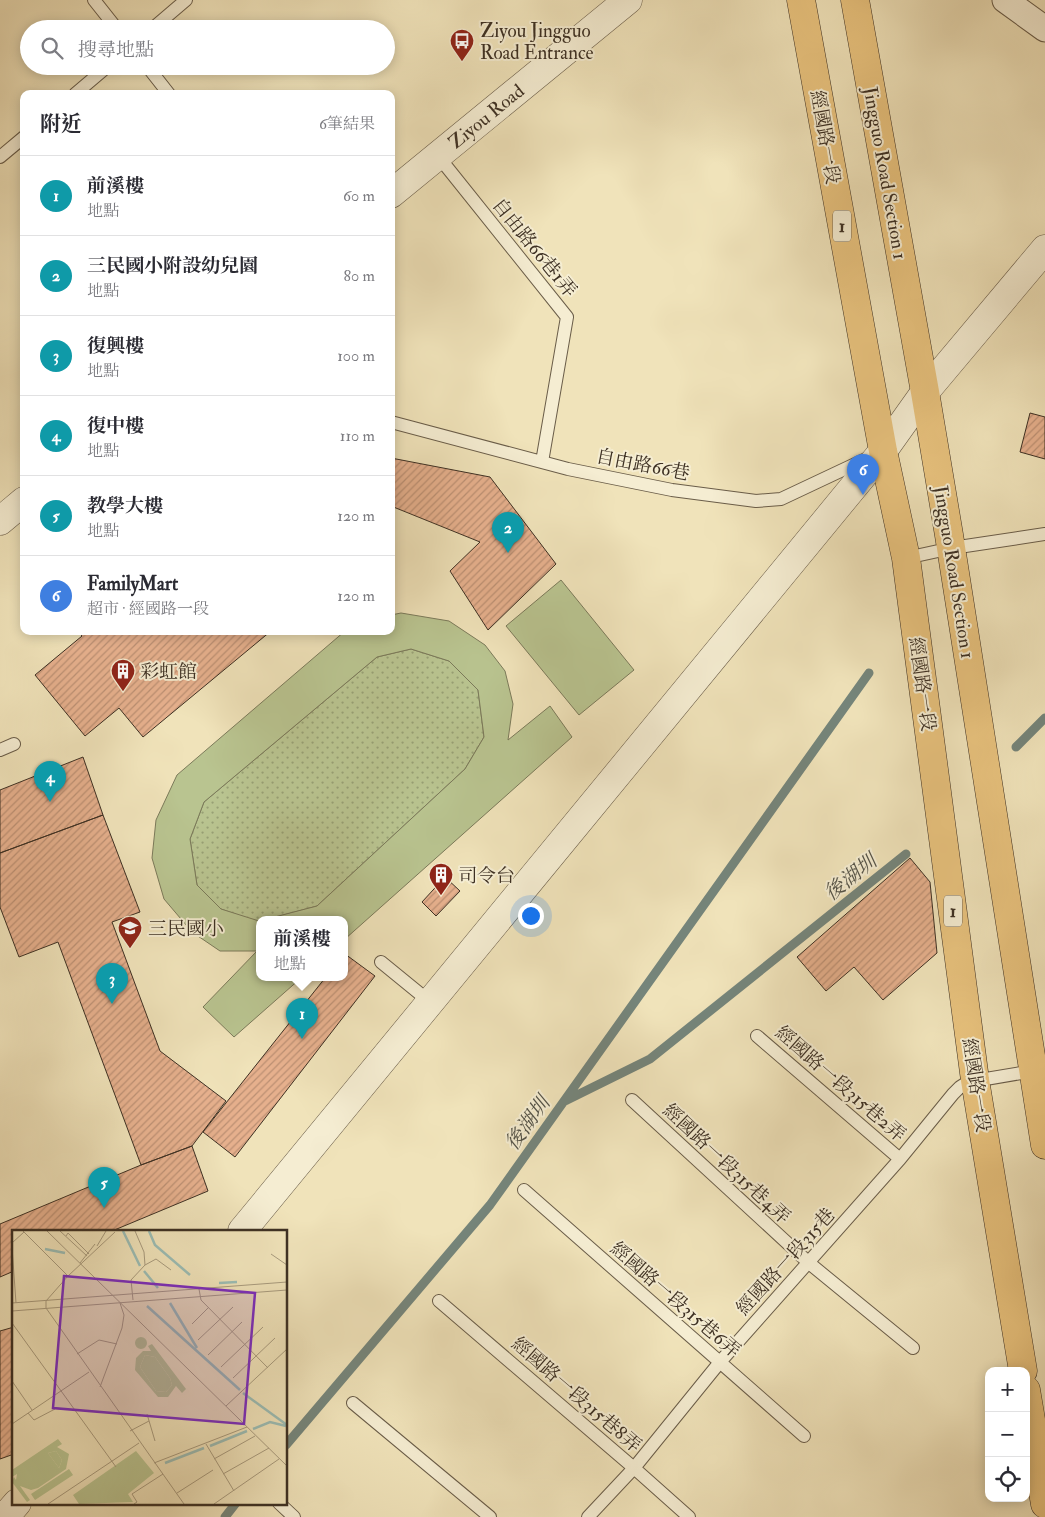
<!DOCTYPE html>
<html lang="zh-TW">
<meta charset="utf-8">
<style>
body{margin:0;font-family:"IM FELL Double Pica","Noto Serif TC",serif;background:#f2f2f3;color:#2b2b33}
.controls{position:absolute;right:15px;bottom:15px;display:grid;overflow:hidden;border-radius:10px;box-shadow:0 2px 12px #0003}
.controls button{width:45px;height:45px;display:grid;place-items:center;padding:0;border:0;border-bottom:1px solid #e1e1e2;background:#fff;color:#2b2b33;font:25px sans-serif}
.you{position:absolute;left:530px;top:915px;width:18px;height:18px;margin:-12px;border:4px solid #fff;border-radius:50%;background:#1a73e8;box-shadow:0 0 0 8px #1a73e833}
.badge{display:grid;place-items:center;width:32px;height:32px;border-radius:50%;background:#7c3aed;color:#fff;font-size:16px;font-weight:700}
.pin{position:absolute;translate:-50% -41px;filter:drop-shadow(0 1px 2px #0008)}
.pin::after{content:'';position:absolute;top:26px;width:18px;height:15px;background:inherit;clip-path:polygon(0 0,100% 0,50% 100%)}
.popup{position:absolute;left:256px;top:916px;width:92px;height:65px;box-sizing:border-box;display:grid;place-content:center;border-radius:10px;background:#fff;filter:drop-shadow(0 1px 4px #0005);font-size:16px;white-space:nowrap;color:#7c7c81}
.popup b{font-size:19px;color:#2b2b33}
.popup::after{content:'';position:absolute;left:50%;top:100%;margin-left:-10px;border:10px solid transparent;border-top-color:#fff}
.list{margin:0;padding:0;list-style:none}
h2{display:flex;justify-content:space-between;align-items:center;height:65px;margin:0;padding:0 20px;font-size:21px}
h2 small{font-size:16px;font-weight:400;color:#7c7c81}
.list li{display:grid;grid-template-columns:32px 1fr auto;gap:15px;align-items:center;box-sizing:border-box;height:80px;padding:0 20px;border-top:1px solid #e1e1e2}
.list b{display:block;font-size:19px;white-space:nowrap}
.list p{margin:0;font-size:16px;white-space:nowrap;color:#7c7c81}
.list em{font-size:16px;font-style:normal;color:#7c7c81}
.icon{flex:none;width:28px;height:28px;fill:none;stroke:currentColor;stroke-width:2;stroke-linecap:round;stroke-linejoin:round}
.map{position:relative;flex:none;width:1045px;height:1517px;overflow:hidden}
.search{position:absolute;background:#fff;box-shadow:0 2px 12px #0003;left:20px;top:20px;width:375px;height:55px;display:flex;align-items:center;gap:12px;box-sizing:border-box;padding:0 18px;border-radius:28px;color:#7c7c81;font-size:19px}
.panel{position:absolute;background:#fff;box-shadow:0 2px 12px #0003;left:20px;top:90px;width:375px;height:545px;border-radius:10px}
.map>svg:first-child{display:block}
.grass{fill:url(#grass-dots);stroke:#7b7a5a}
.garden{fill:#b9c490;stroke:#7b7a5a}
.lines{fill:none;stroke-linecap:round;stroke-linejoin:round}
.stream{stroke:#75857b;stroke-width:9}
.building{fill:url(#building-hatch);stroke:#3d3023}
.service-casing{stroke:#6a5d49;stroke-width:14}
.minor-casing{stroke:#6a5d49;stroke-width:27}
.tertiary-casing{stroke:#6a5d49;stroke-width:29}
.primary-casing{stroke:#3d3023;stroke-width:29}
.service{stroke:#f5edd2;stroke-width:12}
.minor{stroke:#f5edd2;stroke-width:25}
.tertiary{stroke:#f5edd2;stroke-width:28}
.primary{stroke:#e8c27d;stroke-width:28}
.labels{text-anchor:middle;stroke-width:4;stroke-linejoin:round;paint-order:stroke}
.shield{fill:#f5edd2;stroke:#746958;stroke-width:1}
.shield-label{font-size:18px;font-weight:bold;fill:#3d3023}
.poi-label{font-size:19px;fill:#3d3023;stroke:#f5edd2;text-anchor:start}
.street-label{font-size:19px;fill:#3d3023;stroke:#f5edd2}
.water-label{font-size:20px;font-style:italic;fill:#545348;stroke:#f5edd2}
.inset-river{fill:none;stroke:#9bbdb5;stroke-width:2.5}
.inset-road{fill:none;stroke:#a89b7e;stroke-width:1}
.view{fill:#7b2cbf;fill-opacity:0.15;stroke:#7b2cbf;stroke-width:2.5}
.inset-edge{fill:none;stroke:#3d3023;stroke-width:2.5}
</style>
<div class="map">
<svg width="1045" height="1517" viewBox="0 0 1045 1517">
<defs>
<pattern id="grass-dots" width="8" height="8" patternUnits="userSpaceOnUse" patternTransform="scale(1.25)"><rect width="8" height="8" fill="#b9c490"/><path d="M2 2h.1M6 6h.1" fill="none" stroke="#98a075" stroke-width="1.8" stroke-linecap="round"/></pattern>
<pattern id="building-hatch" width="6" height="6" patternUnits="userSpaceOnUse" patternTransform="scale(1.25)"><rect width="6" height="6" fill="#e6b08d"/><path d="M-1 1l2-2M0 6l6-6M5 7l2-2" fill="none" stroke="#bc9073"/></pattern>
</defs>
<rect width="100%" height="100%" fill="#f0e3ba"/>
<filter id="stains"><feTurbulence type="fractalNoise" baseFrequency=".004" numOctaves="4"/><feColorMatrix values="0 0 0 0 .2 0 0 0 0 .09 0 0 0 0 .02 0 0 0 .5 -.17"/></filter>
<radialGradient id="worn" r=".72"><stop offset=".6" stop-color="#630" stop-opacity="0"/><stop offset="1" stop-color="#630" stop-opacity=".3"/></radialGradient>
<!-- grass -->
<path class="grass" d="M411,649L449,661L478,690L484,737L465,769L317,906L258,922L221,909L197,885L190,839L204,802L377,657Z"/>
<!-- garden -->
<path class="garden" d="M561,580L634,670L579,715L506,626Z
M401,613L449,621L485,645L505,671L513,704L508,740L550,706L572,737L345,939L344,920H263L317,906L465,769L484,737L478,690L449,661L411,649L377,657L204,802L190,839L197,885L221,909L259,921L260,978H301L234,1037L203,1007L257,951H220L192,932L164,899L152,858L156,820L177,775L345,631H391V615Z"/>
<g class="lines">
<!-- stream -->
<path class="stream" d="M1016,747L1045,718
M565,1101L650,1059L906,854
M286,1445L490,1205L869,673
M225,1517L236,1503"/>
</g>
<!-- building -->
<path class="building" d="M1030,413L1045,417V459L1020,452Z
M391,458L490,477L556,564L488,630L450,571L480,542L391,506Z
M78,631H271L143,737L119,708L85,736L35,675L82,636Z
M83,757L103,815L0,853V790Z
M103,815L140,912L112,922L160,1051L226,1101L192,1146L141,1165L58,942L19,957L0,907V853Z
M910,858L930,882L937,953L883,1000L854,967L826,991L797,957Z
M445,877L460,891L436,916L422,902Z
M345,954L375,976L235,1157L203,1132L325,978H344Z
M192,1146L208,1191L112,1231H14V1271L0,1277V1224L141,1165Z
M14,1327V1454L0,1459V1331Z"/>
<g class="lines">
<defs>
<path id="service" d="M94,0L117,29
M152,29L186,0
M147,66L169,94
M75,94L108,66
M438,156L567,317L542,462
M0,157L24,137
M391,422L568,469L672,490L756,501L781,499L868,458
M906,558L952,548L1045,534
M0,750L14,744
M381,962L430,1002
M757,1036L900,1159
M632,1100L809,1263L913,1348
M524,1190L804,1436
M439,1301L634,1468L689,1517
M353,1403L490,1517
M279,1503L294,1517
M588,1517L634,1468L720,1362L900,1159L953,1094L960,1087L968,1082L1033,1071"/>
<path id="minor" d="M1005,0L1045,29"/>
<path id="tertiary" d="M391,194L628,0
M0,521L24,501
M242,1231L883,451L925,392L1045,249
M5,1517L17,1503"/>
<path id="primary" d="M801,0L883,451L906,558L975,1080L1023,1371
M855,0L925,392L949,535L1045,1145
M1026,1390L1045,1504"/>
</defs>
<!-- service casing -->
<use href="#service" class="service-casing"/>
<!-- minor casing -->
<use href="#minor" class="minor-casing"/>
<!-- tertiary casing -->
<use href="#tertiary" class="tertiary-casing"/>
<!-- primary casing -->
<use href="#primary" class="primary-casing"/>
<!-- service -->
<use href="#service" class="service"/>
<!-- minor -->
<use href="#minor" class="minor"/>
<!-- tertiary -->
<use href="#tertiary" class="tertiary"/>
<!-- primary -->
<use href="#primary" class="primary"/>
</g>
<!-- icons -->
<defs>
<symbol id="bus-pin" viewBox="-11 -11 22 30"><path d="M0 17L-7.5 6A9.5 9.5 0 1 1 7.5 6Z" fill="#8f2418" stroke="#f5edd2"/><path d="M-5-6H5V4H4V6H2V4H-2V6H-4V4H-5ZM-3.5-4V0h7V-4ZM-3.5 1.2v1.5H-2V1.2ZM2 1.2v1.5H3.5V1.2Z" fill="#fff"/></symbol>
<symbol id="building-pin" viewBox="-11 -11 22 30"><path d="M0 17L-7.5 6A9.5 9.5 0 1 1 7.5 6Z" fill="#8f2418" stroke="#f5edd2"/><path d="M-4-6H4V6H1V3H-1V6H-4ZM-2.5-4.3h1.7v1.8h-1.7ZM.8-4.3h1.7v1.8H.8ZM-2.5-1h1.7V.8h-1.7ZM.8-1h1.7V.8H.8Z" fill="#fff"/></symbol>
<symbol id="school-pin" viewBox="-11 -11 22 30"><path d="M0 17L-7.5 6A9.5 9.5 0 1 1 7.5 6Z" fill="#8f2418" stroke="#f5edd2"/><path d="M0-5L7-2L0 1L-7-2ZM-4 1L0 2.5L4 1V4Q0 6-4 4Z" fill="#fff"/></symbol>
</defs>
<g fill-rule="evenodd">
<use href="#bus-pin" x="448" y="27" width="28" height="38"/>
<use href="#building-pin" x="109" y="657" width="28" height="38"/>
<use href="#building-pin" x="427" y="861" width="28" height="38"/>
<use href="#school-pin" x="116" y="914" width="28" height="38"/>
</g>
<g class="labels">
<!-- shield labels -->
<g class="shield">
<rect x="833" y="210.5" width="18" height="31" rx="4"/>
<rect x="944" y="895.5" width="18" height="31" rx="4"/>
</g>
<g class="shield-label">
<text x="842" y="232">1</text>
<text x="953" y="917">1</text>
</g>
<!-- poi labels -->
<g class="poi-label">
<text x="480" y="37">Ziyou Jingguo<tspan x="480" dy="22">Road Entrance</tspan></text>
<text x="140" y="678">彩虹館</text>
<text x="458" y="882">司令台</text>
<text x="148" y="935">三民國小</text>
</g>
<!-- street labels -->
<g class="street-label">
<text transform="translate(486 116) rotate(-39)" y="7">Ziyou Road</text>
<text transform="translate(826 137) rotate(80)" y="7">經國路一段</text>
<text transform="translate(886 173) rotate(80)" y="7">Jingguo Road Section 1</text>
<text transform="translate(535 247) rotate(51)" y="7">自由路66巷1弄</text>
<text transform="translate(643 464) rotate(11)" y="7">自由路66巷</text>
<text transform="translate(955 572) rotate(81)" y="7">Jingguo Road Section 1</text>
<text transform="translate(923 684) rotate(82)" y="7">經國路一段</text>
<text transform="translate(841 1083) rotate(41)" y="7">經國路一段315巷2弄</text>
<text transform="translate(977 1085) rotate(81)" y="7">經國路一段</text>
<text transform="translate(727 1163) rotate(43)" y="7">經國路一段315巷4弄</text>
<text transform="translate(785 1261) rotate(-48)" y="7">經國路一段315巷</text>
<text transform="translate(676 1299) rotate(41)" y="7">經國路一段315巷6弄</text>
<text transform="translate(577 1394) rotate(41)" y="7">經國路一段315巷8弄</text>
</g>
<!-- water labels -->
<g class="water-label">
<text transform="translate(850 877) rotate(-39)" y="7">後湖圳</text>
<text transform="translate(527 1123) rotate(-54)" y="7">後湖圳</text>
</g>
</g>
<!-- overview -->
<g transform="translate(12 1230)">
<rect width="275" height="275" fill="#f0e3ba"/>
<path d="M133,125L143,127L158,148L160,155L154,162L144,161L128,137ZM44,221L50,230L47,238L36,223ZM124,221L142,243L116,264L121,272L67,274L61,265Z" fill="#b9c490"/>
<path d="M123 113a6 6 0 1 1 12 0a6 6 0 1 1-12 0ZM140,114L174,159L170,163L164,156L156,167H146L123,140L124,128L131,121H139L136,116ZM133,125L143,127L158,148L160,155L154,162L144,161L128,137ZM46,209L50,214L45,217L57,224L54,239L26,258L19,260L8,256L18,270L15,272L0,252L2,247L4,250L5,244L0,247V240ZM44,221L50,230L47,238L36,223ZM57,239L61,245L23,270L19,264Z" fill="#b9c490" fill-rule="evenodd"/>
<path class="inset-river" d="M111,1L128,36M137,1L143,15L178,45M33,19L53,23M132,41L146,58M207,53L225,52M158,73L185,118M135,76L228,160M231,163L275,195M241,199L258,192L274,196M198,216L235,201M153,233L192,218"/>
<path class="inset-road" d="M11,1L56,46M35,1L275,236M48,1L75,26M103,2L56,46L34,71V78L172,274M54,6L56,3L77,24M0,13L12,2M85,16L94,1M0,17L4,73M259,24L275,35M68,33L83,14M133,35L144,29L159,40M187,59L189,70L256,138M121,70L119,50L133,35L132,22L123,1M0,73L275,52M0,81L275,60M0,93L104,237M180,94L197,77M186,110L221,77M65,124L87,110L105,114M196,125L230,92M209,137L251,97M221,148L263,108M0,151L20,180M88,157L110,98L112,85L108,73M214,176L275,119M16,183L22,190L43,179M135,184L143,211M0,194L77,142M118,201L137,191M194,214L222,261M202,229L243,206M142,233L235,197M211,244L257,218M165,263L201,240M36,274L127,213M122,274L125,272L120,264L151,244M202,274L267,229"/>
<path class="view" d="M52,46L243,63L232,194L41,178Z"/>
<rect width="275" height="275" class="inset-edge"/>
</g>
<rect width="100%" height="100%" filter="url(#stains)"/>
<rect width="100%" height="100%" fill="url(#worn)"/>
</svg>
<div class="controls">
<button>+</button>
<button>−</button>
<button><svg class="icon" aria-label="locate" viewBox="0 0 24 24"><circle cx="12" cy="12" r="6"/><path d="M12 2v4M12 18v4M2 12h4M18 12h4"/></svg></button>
</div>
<div class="you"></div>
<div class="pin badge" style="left:302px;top:1039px;background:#0f9aa8">1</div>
<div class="popup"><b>前溪樓</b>地點</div>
<div class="pin badge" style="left:508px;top:553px;background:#0f9aa8">2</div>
<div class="pin badge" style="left:112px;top:1004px;background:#0f9aa8">3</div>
<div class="pin badge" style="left:50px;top:802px;background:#0f9aa8">4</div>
<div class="pin badge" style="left:104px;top:1208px;background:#0f9aa8">5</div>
<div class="pin badge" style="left:863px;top:495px;background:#3f7fe0">6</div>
<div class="search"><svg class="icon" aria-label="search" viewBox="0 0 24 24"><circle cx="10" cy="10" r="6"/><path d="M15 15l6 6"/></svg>搜尋地點</div>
<section class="panel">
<h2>附近<small>6筆結果</small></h2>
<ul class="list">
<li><span class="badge" style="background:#0f9aa8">1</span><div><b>前溪樓</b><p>地點</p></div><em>60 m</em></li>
<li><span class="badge" style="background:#0f9aa8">2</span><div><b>三民國小附設幼兒園</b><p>地點</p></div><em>80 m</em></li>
<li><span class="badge" style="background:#0f9aa8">3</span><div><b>復興樓</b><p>地點</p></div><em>100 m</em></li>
<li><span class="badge" style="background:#0f9aa8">4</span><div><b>復中樓</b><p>地點</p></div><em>110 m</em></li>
<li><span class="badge" style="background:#0f9aa8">5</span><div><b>教學大樓</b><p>地點</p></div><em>120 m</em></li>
<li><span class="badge" style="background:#3f7fe0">6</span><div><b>FamilyMart</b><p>超市 · 經國路一段</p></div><em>120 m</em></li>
</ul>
</section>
</div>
